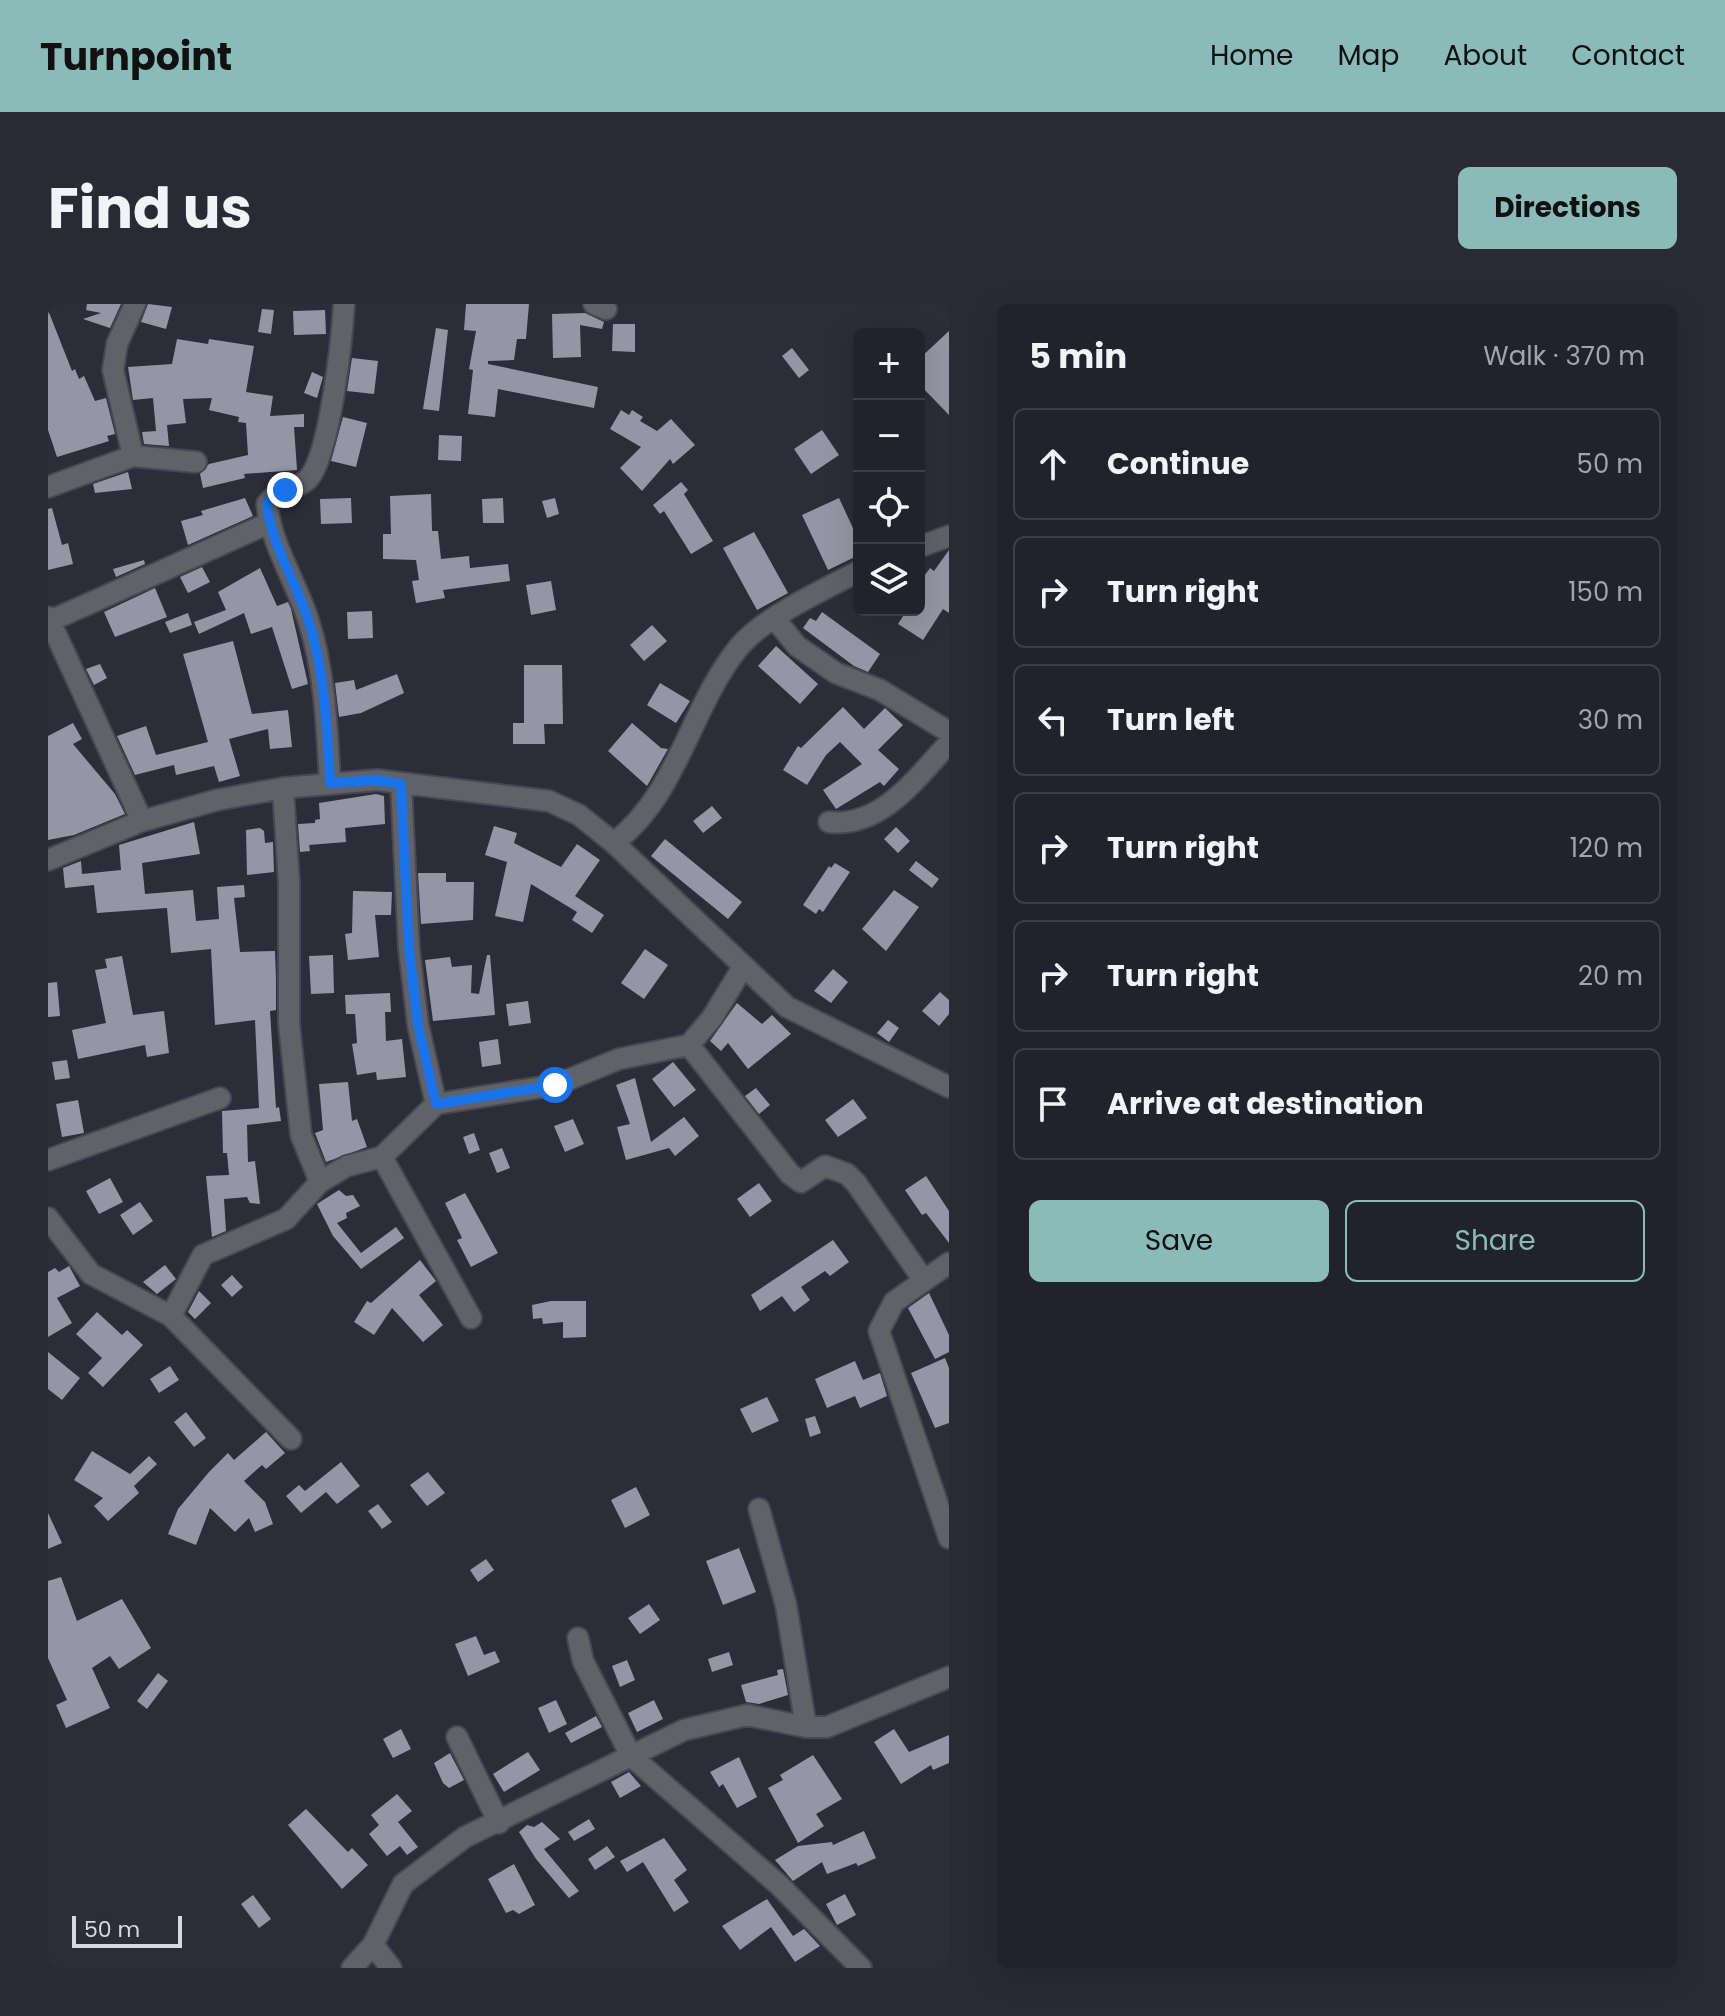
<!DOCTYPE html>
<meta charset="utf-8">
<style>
body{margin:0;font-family:Poppins,sans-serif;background:#292a33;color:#f1f3f6}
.controls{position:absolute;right:24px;top:24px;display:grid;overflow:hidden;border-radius:12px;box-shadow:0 8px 32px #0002}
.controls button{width:72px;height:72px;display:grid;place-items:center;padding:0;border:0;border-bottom:2px solid #3e3f47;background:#21222b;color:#f1f3f6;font:40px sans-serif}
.scale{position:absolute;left:24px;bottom:20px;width:110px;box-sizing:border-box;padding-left:8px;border:4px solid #d7d8e0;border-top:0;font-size:22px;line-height:28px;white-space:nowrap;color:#d7d8e0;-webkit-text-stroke:6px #2c2d39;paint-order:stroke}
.stop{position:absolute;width:24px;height:24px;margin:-18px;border:6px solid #1a73e8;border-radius:50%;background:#fff}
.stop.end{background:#1a73e8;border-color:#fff;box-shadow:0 2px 8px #0008}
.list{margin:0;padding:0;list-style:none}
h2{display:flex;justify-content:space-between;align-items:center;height:104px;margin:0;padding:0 32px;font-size:34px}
h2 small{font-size:26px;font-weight:400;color:#a2a4a9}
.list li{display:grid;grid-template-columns:52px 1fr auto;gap:24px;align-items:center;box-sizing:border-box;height:112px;margin:0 16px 16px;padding:0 16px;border:2px solid #3e3f47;border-radius:12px}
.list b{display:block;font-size:30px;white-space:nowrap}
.list em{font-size:26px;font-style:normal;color:#a2a4a9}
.actions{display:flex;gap:16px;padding:24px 32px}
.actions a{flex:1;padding:18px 0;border:2px solid #8bbbb9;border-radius:12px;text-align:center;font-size:28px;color:#8bbbb9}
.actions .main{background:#8bbbb9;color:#111}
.icon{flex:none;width:44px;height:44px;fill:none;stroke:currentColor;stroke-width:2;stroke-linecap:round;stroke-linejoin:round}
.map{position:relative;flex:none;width:901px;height:1664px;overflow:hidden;border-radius:12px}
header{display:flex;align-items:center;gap:48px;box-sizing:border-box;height:112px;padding:0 40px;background:#8bbbb9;color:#111}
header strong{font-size:38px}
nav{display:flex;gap:44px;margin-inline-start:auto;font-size:28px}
.intro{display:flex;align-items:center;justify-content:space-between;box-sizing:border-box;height:192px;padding:0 48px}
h1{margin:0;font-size:56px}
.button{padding:20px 36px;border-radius:12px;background:#8bbbb9;color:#111;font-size:28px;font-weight:700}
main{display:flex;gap:48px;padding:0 48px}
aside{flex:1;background:#21222b;border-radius:12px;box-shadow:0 8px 32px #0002}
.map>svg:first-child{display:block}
.building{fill:#9596a5}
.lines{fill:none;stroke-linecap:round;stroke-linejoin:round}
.minor-casing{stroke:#474854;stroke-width:24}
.minor{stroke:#616268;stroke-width:20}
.route{stroke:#1a73e8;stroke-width:10}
</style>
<header>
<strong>Turnpoint</strong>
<nav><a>Home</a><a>Map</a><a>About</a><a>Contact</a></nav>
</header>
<div class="intro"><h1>Find us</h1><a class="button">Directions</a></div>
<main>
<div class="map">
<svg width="901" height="1664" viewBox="0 0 901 1664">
<rect width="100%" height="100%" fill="#2c2d39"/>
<!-- building -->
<path class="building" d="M39,0H73L62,24L35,15L53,9L38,6Z
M100,0L124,3L118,25L93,18Z
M418,0H481L478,35H469L466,56L440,57V60L550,83L546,104L450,85L447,113L420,110L425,66L421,65L428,27L416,26Z
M214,5L226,6L223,30L210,28Z
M0,6L24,67L27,65L31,75L36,72L47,97L58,94L67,130L59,132L61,137L9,153L0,126Z
M277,6L278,30L246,31L245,7Z
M537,9L556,18L554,25L532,21L533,53L505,54L504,10Z
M565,20H587V48L564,47Z
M388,24L400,26L391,107L375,105Z
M901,27V111L871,80V55Z
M129,35L160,40L161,35L206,42L198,88L225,92L222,112L256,110V123H246L249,166L196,170L197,174L155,184L152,170L161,160L200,151L198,119L190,118L191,113L161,106L164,94L135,95L138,119L119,121L121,142L96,140L94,128L108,127L105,94L85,96L80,63L124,60Z
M744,44L761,66L751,74L734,52Z
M304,54L330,57L326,90L299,87Z
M264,68L275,73L269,94L256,89Z
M573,106L581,111L584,106L595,113L592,117L609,127L623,115L647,141L625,160L622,155L594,187L572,164L593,143L562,125Z
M295,113L319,119L308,163L283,157Z
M774,126L791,151L763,170L746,145Z
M391,131L414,132L413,157L390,156Z
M80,168L84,185L47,189L45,180Z
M633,178L640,186L636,190L665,237L643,250L616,207L612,210L605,201Z
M383,190L384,227H390L393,255L421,252L422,264L460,260L462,277L395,286L397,294L368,299L364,277L371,276L368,256L335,255V230H343L342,192Z
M197,194L205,212L140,241L133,217L155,211L153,207Z
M303,194L304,219L273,220L272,195Z
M455,194L456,219H435L434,195Z
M507,194L511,210L499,214L494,197Z
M791,194L811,237V251L780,266L754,211Z
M4,204L14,241L20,239L25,260L0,266V205Z
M706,228L740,289L709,306L675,244Z
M901,246V309L895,305L875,336L850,320L859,306H871V279L882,264L886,267Z
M96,256L97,260L68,273L65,265Z
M154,263L162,278L140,289L132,273Z
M212,264L229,302L240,298L243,305L260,380L244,385L224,323L203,330L196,309L151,330L146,318L178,306L170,288Z
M503,277L508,306L483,311L478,281Z
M107,284L119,313L67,333L56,308Z
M324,307L325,334L300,335L299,308Z
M774,308L832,350L820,368L806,362L755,324L762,314L768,317Z
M140,309L144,321L122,329L117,318Z
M604,321L619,337L596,357L582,341Z
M185,337L204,410L240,406L244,443L222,445L220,425L181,435L192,472L171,478L166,462L128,471L126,461L87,471L69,432L98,422L108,451L160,438L135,350Z
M728,342L770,380L752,400L710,362Z
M52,360L59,374L46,381L38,365Z
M476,361H514L515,420H496L497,440H465V419H476Z
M349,370L356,389L313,409L291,413L287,379L306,376L308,386Z
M612,379L642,397L628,419L599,401Z
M795,403L816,425L837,404L855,421L830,446L851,465L836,482L832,478L788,505L775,486L814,460L792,438L778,451L759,481L735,466L750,442L753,444Z
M25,419L34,435L25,440L67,490L77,510L26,531L0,536V432Z
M584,419L613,444L620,445L599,482L560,447Z
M328,490L336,492L337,520L297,524L298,538L261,541L262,547L252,548L250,520L267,519V516L272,515L271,499Z
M664,502L674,514L655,529L645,517Z
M146,518L152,550L94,559L97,590L145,586L148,617L171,615L169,583L196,581L197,593L186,594L192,648L227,647L228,674V706L222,707L228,804L231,803L233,817L199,821L200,858L207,857L212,900L202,899L199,893L176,895L178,927L164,933L158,872L181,871L179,849H175L174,807L211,804L207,716L167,721L163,645L123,649L119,604L49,609L46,581L17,584L15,564L33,557L34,570L73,566L71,541Z
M446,522L469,529L466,539L513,563L529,540L552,556L527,592L556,611L544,629L524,616L529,608L483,580L475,618L447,612L459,558L437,551Z
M848,523L862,537L850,549L836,535Z
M212,524L216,527L217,539L225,538L226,568L199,571L198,526Z
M617,535L694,598L680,615L603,552Z
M868,557L891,575L884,584L861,566Z
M787,559L802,568L775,608L771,605L768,610L755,601L781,562L783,564Z
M370,569H398V578H426L425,616L373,620Z
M846,586L871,603L838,647L814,625Z
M305,587L344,588L343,611H327L331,653L300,656L297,630L304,629Z
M597,645L620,661L596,695L573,679Z
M285,651L286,689L263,690L261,652Z
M439,651H442L447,711L385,717L377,656L402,653L404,663L424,661L423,689L431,690Z
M74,652L85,711L116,707L121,749L99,753L97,741L30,755L24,726L58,719L47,666L59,664L57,655Z
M785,665L800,678L783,699L766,687Z
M9,678L12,712L0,713V679Z
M892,688L901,696V710L891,722L874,707Z
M342,689L343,708H337L338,737L354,735L358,773L329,776L328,768L309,771L304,740L309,739L307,710H298L297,691Z
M480,697L483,719L461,722L458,700Z
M689,699L714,720L724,711L743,730L700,765L680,739L673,747L662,737Z
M840,716L851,724L841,738L829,729Z
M450,735L453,760L434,763L431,738Z
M19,756L22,774L7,776L4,758Z
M625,758L648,786L626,803L604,775Z
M587,774L603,838L636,813L651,832L627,852L621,844L578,856L569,823L582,820L568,781Z
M300,778L304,817L309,815L319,843L278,858L267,829L275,826L271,780Z
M708,784L722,801L711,810L697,792Z
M805,795L819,814L790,833L777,816Z
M30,796L36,829L14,833L8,800Z
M525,815L536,840L517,848L506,822Z
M426,829L432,846L421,850L415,833Z
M454,844L462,864L449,869L441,849Z
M878,872L901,907V939L878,909L874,911L857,886Z
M62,874L75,898L51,910L38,887Z
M711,879L724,897L702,913L689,895Z
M291,886L298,892L305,891L312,902L298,909L299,914L289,919L313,949L348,923L356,934L313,965L285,932L269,900Z
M417,889L450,949L423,963L409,936L414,934L397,899Z
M92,898L105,917L85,931L72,911Z
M785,936L801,958L782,972L777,967L753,983L762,996L746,1008L734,992L712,1007L703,991Z
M372,956L388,977L371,991L395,1021L375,1038L344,1004L326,1031L306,1018L319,997L323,999Z
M117,961L128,975L109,990L95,978Z
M21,962L32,982L9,994L24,1019L0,1033V968L7,964L11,968Z
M184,971L195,983L184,993L173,981Z
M151,987L163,999L147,1015L140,1008Z
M881,989L901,1031V1048L887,1055L860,1004Z
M503,997H538V1033L515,1034V1018L495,1020L494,1014L485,1015L484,1001Z
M49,1008L74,1031L79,1026L95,1041L55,1083L40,1069L54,1054L28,1030Z
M0,1048L32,1074L14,1096L0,1085Z
M897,1054L901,1064V1119L887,1124L863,1069Z
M807,1057L815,1076L832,1069L839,1092L812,1104L807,1092L779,1104L767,1075Z
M122,1062L131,1076L111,1089L102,1075Z
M719,1093L731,1117L704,1129L692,1105Z
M138,1108L158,1134L146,1143L126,1118Z
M767,1112L773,1129L762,1133L757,1115Z
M218,1128L237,1149L218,1165L214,1161L196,1177L217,1198L225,1220L207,1228L201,1214L187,1228L162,1204L148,1241L120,1230L130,1205L161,1168L180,1149L186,1156Z
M44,1147L82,1170L101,1152L109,1160L86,1182L91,1189L60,1217L46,1202L55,1194L26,1176Z
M293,1158L312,1182L289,1200L278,1188L253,1209L238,1192L251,1181L257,1187Z
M380,1168L397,1189L379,1202L362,1181Z
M588,1183L602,1211L577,1224L563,1196Z
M330,1200L344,1218L334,1225L320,1207Z
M0,1209L14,1239L0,1245Z
M691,1244L708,1288L675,1301L658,1257Z
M438,1255L446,1266L430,1278L422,1266Z
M13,1273L29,1317L74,1295L103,1344L71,1365L62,1352L44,1364L62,1404L18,1424L8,1401L19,1396L0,1354V1277Z
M601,1300L612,1316L592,1330L580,1314Z
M428,1332L436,1351L447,1347L452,1358L420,1372L407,1340Z
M681,1348L685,1361L664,1368L660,1355Z
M579,1356L587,1376L572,1383L564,1362Z
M735,1365L740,1391L711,1400L698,1398L693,1381L730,1371L729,1366Z
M110,1369L120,1377L99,1405L89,1397Z
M508,1396L519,1420L501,1429L490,1404Z
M606,1396L615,1415L589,1428L580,1409Z
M548,1412L554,1423L523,1439L517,1429Z
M353,1425L363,1445L345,1454L335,1435Z
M846,1425L861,1448L901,1431V1459L885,1466L883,1461L853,1480L826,1438Z
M480,1448L492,1466L456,1488L445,1470Z
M402,1449L416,1476L401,1484L395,1479L386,1459Z
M765,1451L794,1495L768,1510L776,1522L750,1539L720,1484L735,1476L732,1471Z
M691,1453L709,1493L689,1504L675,1480L671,1483L662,1468Z
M581,1468L593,1482L572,1494L563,1478Z
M349,1490L364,1507L350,1518L370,1543L359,1551L352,1542L339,1552L321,1530L331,1521L323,1511Z
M258,1505L300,1548L304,1544L320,1561L294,1585L240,1521Z
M541,1515L547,1525L526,1537L520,1528Z
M494,1518L512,1535L496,1545L531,1587L521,1594L488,1555L471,1528L479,1521L486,1523Z
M816,1527L828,1554L810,1562L808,1559L779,1570L774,1558L745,1577L727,1556L750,1542L784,1538L785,1541Z
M616,1534L639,1566L626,1576L641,1598L626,1608L595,1558L579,1568L572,1557Z
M559,1542L567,1553L547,1566L540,1555Z
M466,1560L487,1601L471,1610L465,1606L458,1609L440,1575Z
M797,1590L808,1611L789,1621L778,1600Z
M205,1591L223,1615L211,1624L193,1600Z
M719,1595L745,1632L756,1625L772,1642L747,1658L723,1623L692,1646L674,1622Z"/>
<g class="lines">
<defs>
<path id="minor" d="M546,0L558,5
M85,152L65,66L69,40L87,0
M0,183L85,152L148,158
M871,243L901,232
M0,313L94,517
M727,315L749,342L788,369L832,386L901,428
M2,317L221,219
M282,479C279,424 277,367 260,315C247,276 223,240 219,200C229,185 248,187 260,175C282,152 294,34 296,0
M353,480L361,645L370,721L388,800
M235,484L241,579V720L253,831L272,878
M781,518C834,524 869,473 901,439
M566,539L739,703L901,783
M0,556L94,517L169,496L235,484L329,476L501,497L531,511L566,539C631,489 642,403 691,343C717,312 776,286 811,267
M641,741L742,870L753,878L777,862L799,870L808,879L875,975
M334,853L423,1014
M0,856L172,794
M0,914L43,970L123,1012L243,1135
M901,959L846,998L831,1027L901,1234
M123,1012L155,951L238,915L272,878L299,862L334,853L388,800L507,781L571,755L641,741L664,714L695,663
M711,1205L738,1301L758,1423
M530,1334L535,1357L583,1452L731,1581L813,1664
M409,1433L451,1519
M325,1641L343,1664
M304,1664L325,1641L355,1580L417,1533L636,1426L699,1411L758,1423H779L901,1373"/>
</defs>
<!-- minor casing -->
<use href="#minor" class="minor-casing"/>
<!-- minor -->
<use href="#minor" class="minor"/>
</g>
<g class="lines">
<!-- route -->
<path class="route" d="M237,186L225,191L219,200C223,240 247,276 260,315C277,367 279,424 282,479L329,476L353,480L361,645L370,721L388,800L507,781"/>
</g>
</svg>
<div class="controls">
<button>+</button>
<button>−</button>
<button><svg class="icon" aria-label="locate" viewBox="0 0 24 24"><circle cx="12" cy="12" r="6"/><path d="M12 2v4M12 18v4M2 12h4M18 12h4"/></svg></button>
<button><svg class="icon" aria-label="layers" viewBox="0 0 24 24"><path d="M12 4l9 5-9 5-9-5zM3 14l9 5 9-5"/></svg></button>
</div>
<div class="scale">50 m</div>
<div class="stop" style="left:507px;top:781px"></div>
<div class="stop end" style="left:237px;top:186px"></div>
</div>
<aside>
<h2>5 min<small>Walk · 370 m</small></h2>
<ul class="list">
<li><svg class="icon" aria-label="ahead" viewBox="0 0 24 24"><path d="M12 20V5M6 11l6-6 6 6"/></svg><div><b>Continue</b></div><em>50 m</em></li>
<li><svg class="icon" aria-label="right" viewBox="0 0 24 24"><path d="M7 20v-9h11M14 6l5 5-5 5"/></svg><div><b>Turn right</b></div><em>150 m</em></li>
<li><svg class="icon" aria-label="left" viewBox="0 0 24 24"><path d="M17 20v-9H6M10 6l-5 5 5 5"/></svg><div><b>Turn left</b></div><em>30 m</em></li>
<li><svg class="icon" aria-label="right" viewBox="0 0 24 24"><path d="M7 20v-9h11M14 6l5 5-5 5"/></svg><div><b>Turn right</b></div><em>120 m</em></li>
<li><svg class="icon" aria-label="right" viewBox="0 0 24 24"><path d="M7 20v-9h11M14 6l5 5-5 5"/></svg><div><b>Turn right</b></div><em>20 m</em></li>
<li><svg class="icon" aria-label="arrive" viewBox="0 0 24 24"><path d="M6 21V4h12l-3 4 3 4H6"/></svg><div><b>Arrive at destination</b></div></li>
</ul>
<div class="actions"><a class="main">Save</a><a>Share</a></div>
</aside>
</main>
